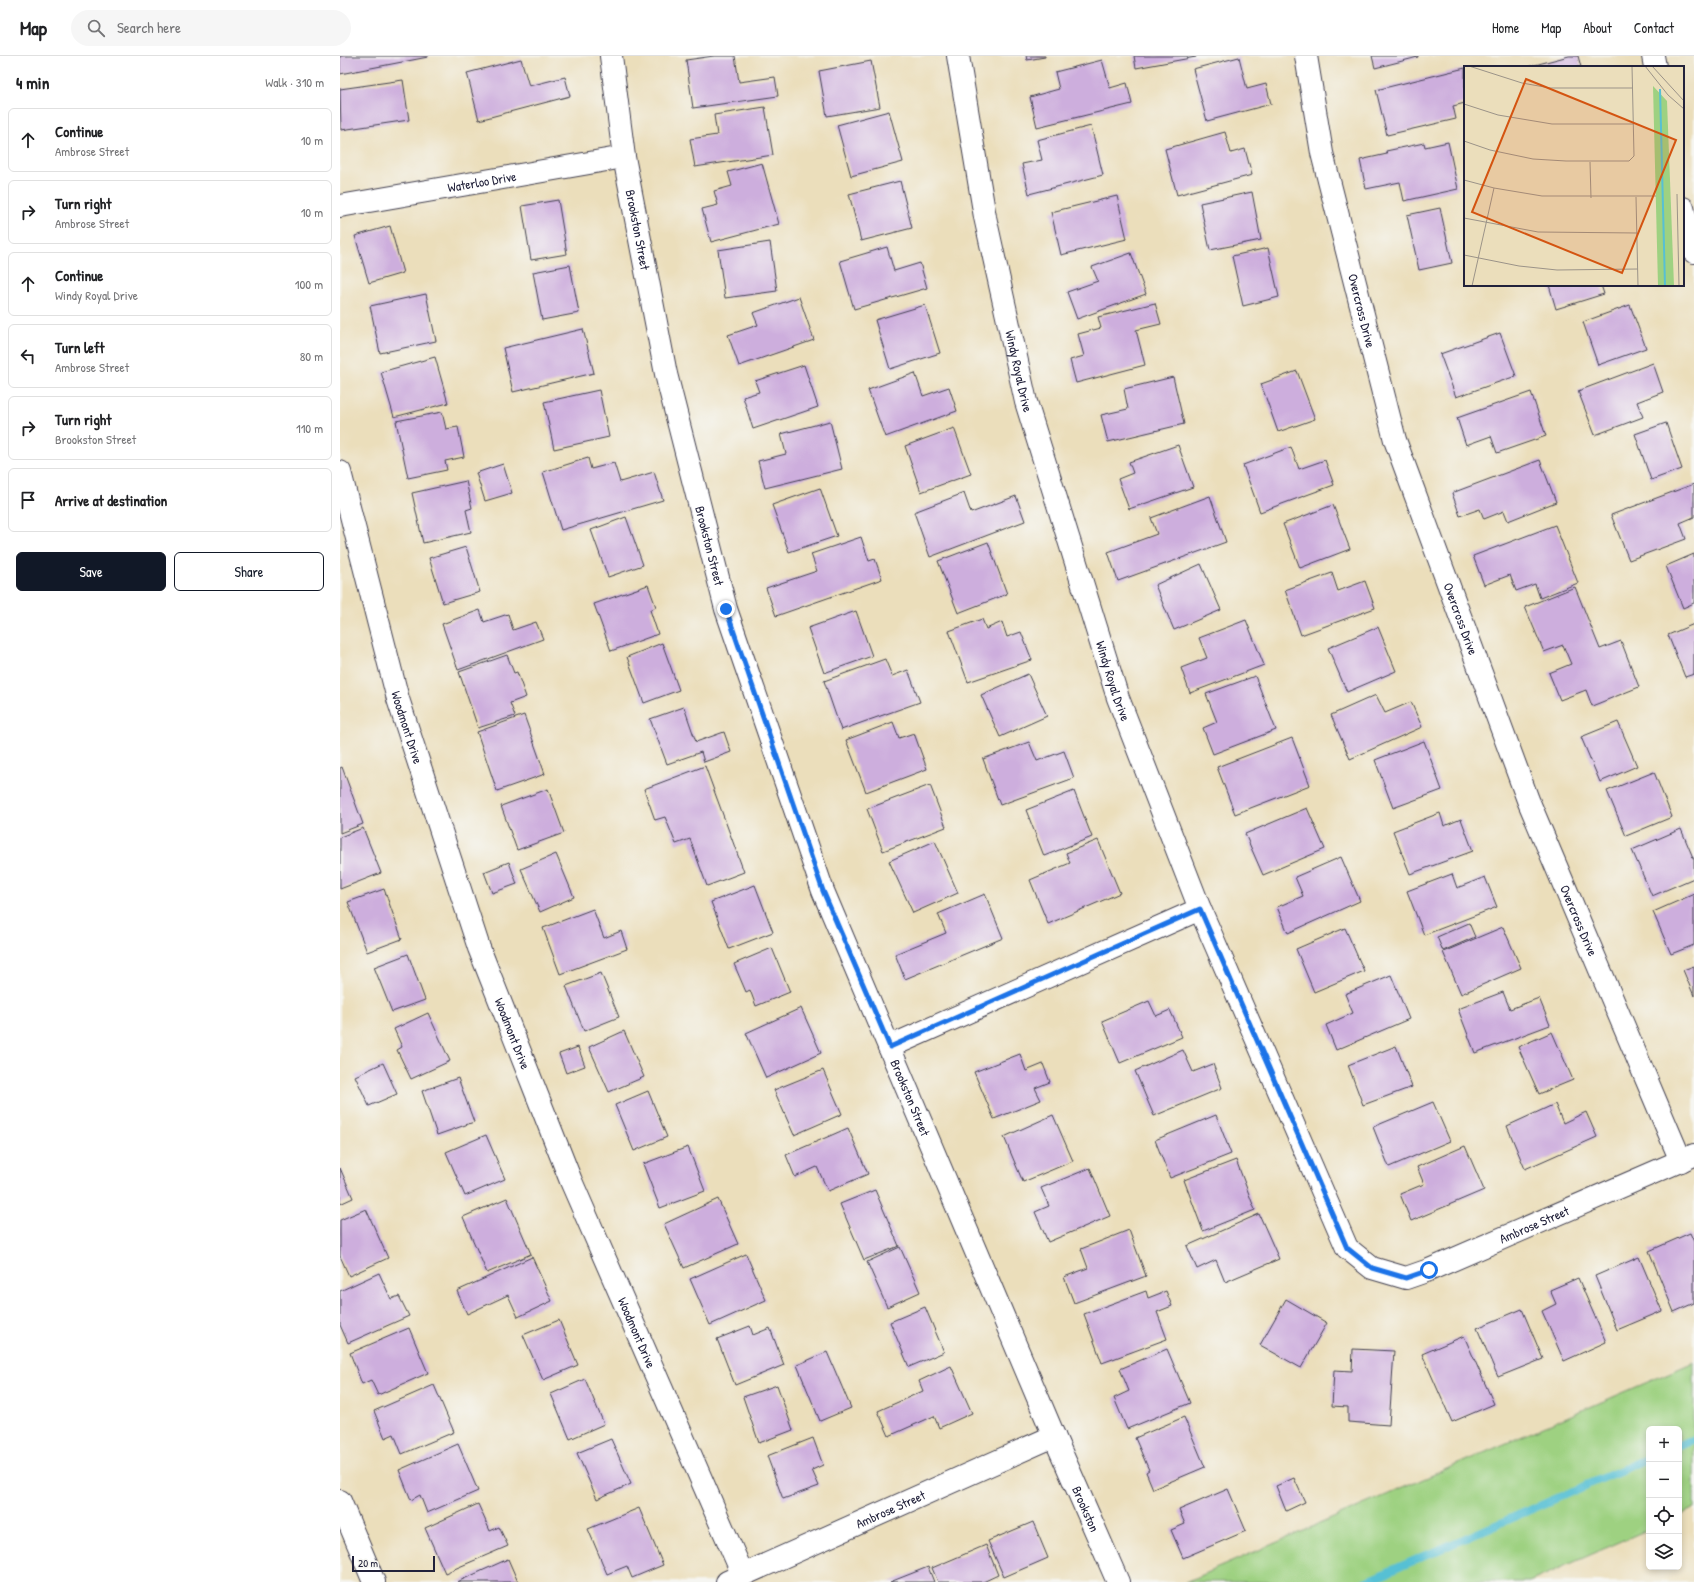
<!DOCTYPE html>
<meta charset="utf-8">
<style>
body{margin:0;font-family:"Patrick Hand",sans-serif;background:#f6f6f6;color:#202124}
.controls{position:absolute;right:12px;bottom:12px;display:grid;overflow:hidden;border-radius:6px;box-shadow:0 2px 6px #0003}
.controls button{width:36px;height:36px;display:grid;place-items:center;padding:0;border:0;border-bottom:1px solid #e0e0e0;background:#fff;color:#202124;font:20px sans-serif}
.scale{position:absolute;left:12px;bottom:10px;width:83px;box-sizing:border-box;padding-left:4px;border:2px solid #22223b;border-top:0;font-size:11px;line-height:14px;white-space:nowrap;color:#22223b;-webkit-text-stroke:3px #f6f6f2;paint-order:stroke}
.stop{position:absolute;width:12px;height:12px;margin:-9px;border:3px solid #1a73e8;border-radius:50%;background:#fff}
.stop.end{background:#1a73e8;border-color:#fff;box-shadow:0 1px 4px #0008}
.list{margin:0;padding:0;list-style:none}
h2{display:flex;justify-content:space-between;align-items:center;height:52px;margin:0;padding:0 16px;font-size:17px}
h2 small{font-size:13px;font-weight:400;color:#757577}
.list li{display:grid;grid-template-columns:26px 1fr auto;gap:12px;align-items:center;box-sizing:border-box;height:64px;margin:0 8px 8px;padding:0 8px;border:1px solid #e0e0e0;border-radius:6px}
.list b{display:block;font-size:15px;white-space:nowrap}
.list p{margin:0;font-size:13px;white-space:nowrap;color:#757577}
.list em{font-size:13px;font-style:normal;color:#757577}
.actions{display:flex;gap:8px;padding:12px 16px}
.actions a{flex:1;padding:9px 0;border:1px solid #111827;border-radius:6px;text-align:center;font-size:14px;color:#111827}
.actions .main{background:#111827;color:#fff}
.icon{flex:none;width:22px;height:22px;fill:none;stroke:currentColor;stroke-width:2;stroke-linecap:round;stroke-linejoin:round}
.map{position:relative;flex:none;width:1354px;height:1526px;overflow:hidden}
header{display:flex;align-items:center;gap:24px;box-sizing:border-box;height:56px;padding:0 20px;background:#fff;border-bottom:1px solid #e0e0e0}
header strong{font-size:19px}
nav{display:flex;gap:22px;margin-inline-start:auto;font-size:14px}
.search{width:280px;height:36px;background:#f6f6f6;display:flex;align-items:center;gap:10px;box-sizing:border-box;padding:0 14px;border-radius:22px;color:#757577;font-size:15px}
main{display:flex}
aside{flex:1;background:#fff}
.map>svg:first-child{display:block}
.green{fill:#9ed181;stroke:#607a5e}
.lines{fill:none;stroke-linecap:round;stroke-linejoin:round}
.stream{stroke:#57c0d4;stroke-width:8}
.building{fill:#cdaedd}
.minor-casing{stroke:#403e4e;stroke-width:24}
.minor{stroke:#fff;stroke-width:22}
.route{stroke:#1a73e8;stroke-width:5}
.labels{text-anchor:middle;stroke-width:4;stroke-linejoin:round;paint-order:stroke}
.street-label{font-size:13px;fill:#22223b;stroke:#f6f6f2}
.inset-river{fill:none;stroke:#57c0d4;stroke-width:2}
.inset-road{fill:none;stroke:#9b9388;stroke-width:1}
.view{fill:#d45411;fill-opacity:0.15;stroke:#d45411;stroke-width:2}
.inset-edge{fill:none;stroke:#22223b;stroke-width:2}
</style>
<header>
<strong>Map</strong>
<div class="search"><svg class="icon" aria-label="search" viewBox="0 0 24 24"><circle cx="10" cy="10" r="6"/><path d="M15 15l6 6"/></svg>Search here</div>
<nav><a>Home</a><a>Map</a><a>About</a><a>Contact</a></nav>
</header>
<main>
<aside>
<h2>4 min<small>Walk · 310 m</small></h2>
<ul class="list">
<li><svg class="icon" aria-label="ahead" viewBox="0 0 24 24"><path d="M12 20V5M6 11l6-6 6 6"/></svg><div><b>Continue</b><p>Ambrose Street</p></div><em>10 m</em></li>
<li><svg class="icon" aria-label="right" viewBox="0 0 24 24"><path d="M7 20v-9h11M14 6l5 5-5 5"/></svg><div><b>Turn right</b><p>Ambrose Street</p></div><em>10 m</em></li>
<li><svg class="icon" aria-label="ahead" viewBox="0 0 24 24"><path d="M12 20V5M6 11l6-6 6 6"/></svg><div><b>Continue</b><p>Windy Royal Drive</p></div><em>100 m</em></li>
<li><svg class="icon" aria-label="left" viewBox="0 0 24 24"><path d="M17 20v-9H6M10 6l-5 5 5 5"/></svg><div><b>Turn left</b><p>Ambrose Street</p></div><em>80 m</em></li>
<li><svg class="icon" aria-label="right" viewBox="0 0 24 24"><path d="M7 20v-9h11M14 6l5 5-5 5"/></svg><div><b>Turn right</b><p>Brookston Street</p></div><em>110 m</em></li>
<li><svg class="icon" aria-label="arrive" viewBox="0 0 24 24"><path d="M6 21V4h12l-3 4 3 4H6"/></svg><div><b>Arrive at destination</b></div></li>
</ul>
<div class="actions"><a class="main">Save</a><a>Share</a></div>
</aside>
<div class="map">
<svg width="1354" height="1526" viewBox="0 0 1354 1526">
<rect width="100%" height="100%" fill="#f6f6f2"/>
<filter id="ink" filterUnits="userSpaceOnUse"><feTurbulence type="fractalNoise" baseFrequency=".025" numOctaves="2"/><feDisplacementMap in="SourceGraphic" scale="8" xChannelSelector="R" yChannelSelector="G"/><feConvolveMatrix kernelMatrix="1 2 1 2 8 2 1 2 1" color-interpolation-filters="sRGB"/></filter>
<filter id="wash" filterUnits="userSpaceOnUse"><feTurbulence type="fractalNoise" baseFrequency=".012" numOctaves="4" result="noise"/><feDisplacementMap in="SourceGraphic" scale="16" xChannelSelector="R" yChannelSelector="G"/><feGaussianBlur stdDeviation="0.9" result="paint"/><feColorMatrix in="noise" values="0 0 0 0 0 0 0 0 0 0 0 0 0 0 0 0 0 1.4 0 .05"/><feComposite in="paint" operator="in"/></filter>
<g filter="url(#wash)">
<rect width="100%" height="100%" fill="#ebdebb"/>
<!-- green -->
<path class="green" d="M1354,1306V1452L1339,1459V1373H1309V1473L1189,1526H845Z"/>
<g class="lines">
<!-- stream -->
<path class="stream" d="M1339,1389L1354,1383
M1025,1526L1309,1402"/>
</g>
<g id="blocks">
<!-- building -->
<path class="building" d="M0,0H88V1L0,18Z
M374,0H395L399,26L435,21L438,40L353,52L346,4Z
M686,0H705V1L687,4Z
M794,0H856V1L796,12Z
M1032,0H1078V1L1035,12Z
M1229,0H1238L1241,11H1187Z
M899,1L907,33L926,28L931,48L867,65L853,13Z
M181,3L189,30L225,21L230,40L139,64L127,17Z
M762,4L770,32L787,27L792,48L697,71L690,41L719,33L715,16Z
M531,5L540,51L487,60L479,15Z
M1125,12V47L1113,50L1116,63L1047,79L1036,34Z
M63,24L69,64L1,74L0,33Z
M425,51L433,99L355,111L350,83L377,79L374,59Z
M549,55L563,106L511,120L497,69Z
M751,70L763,119L689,138L682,108L702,104L697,84Z
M885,76L891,97L905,93L912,119L837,139L825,93Z
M1108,86L1118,133L1064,145L1060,126L1026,133L1020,104L1047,98L1046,95L1084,87L1085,91Z
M422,107L439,168L371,186L362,153L378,149L374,135L392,130L388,116Z
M560,125L572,172L521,185L509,138Z
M912,136L921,184L870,194L860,147Z
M777,140L787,183L721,199L711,156Z
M218,144L227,198L191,204L182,150Z
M1100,152L1112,207L1079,214L1067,159Z
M50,170L63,217L29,227L15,180Z
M430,186L437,235L385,242L378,194Z
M547,191L554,215L580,207L587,232L514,253L500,205Z
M928,192L939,241L903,250L892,200Z
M791,197L806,238L737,263L727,236L758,225L752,211Z
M230,209L239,257L202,264L193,216Z
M1209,229H1261L1264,238L1216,253Z
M86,238L96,285L40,297L30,250Z
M459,241L474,284L399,310L388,279L418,269L413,257Z
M815,247L821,268L796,274L805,309L736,327L730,304L744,300L738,278L761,272L758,261Z
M585,249L600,297L550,313L535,264Z
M1290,249L1306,292L1258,309L1243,266Z
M243,273L254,317L173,336L163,292Z
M1160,277L1176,320L1116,341L1100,298Z
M95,301L108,347L54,361L41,316Z
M1313,307L1323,336L1297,346L1303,361L1255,379L1238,335Z
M464,309L478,351L413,373L403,341L419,336L415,325Z
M957,315L975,363L938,376L921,328Z
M575,317L583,340L609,331L617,355L545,381L528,334Z
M833,321L844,368L768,386L761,359L788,353L784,333Z
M259,334L269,381L214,393L204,346Z
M1191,336L1206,380L1157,397L1151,380L1126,389L1117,362Z
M102,356L106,373L118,371L124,401L105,405L107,414L68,422L56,365Z
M490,365L502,413L425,432L418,405L446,398L441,378Z
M1326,367L1342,413L1311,424L1295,378Z
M614,372L631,418L581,436L565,390Z
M838,389L853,431L789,453L778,423L793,417L789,406Z
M951,391L959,413L985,404L994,429L920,456L903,409Z
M248,402L251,413L274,407L280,426L314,416L323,444L221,474L203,416Z
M1200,404L1216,446L1168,465L1164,455L1144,463L1140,453L1120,460L1112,437Z
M163,408L172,437L145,445L136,417Z
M126,425L132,452L126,454L131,476L83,487L72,437Z
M1354,428V461L1340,467L1346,483L1289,504L1271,459Z
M480,432L497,480L449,496L432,449Z
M624,437L631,457L676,440L685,465L590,501L574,456Z
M870,440L886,486L778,525L768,496L817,478L811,462Z
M993,449L1010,493L960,512L943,468Z
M286,461L303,509L268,521L251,474Z
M1215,469L1238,527L1200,542L1195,528L1176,535L1170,519L1144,529L1133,500Z
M521,481L529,505L535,503L542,523L436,560L426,532L477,515L471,498Z
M648,486L667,538L618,557L598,505Z
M126,491L140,536L103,547L89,502Z
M1354,498V547L1343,552L1326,510Z
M861,508L881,554L834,574L815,529Z
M992,517L998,535L1025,525L1035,552L961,579L945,534Z
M308,529L316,551L310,554L318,578L271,595L254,548Z
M1235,531L1260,593L1281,585L1299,631L1252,650L1246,634L1220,644L1209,617L1231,608L1223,589L1204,596L1185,551Z
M140,554L144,566L168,558L173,574L196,566L203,583L118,614L102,568Z
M516,555L532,600L484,617L468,572Z
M642,563L646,573L662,566L667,581L681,576L692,604L628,626L609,575Z
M906,564L924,609L850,637L841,612L867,602L859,582Z
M1354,568V618L1345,621L1328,579Z
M1038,571L1056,615L1007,636L988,592Z
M322,587L339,634L304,647L287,601Z
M167,599L174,617L177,616L186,641L170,647L175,660L138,672L119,616Z
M545,603L552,620L568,614L580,646L501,674L484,625Z
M688,618L707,660L660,681L641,639Z
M915,620L936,674L873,698L863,672L877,666L866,638Z
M1036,639L1045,657L1071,646L1082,671L1010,703L991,659Z
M344,651L356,686L384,676L391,696L364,706L361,696L327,708L310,663Z
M184,659L205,718L157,735L137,676Z
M553,666L559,682L574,677L587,713L526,736L506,684Z
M1278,666L1297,710L1260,726L1241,681Z
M952,682L970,729L895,758L877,711Z
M1084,685L1102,734L1053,752L1035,704Z
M689,686L697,705L724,695L734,722L660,749L643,703Z
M365,710L404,816L367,830L350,783L336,788L325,761L315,764L304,733Z
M2,711L23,768L0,777V712Z
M1314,716L1332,761L1286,780L1267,735Z
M590,729L606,771L543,795L527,753Z
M208,733L224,777L177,794L161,750Z
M734,735L752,781L704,800L686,754Z
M967,752L985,793L923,819L905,778Z
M1100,757L1104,770L1121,763L1133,795L1070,818L1053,775Z
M23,772L41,817L0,833V781Z
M1341,773L1354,804V822L1312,840L1292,794Z
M758,784L780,837L708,868L690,824L730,807L726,797Z
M595,785L618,837L573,857L549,805Z
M216,798L234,841L200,856L181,813Z
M1001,801L1020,845L948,877L937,851L963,840L955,821Z
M169,806L177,828L152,837L144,816Z
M1112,818L1117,832L1145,821L1157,851L1084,879L1067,835Z
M415,829L433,876L389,893L371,846Z
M44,833L62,883L27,896L8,846Z
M645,838L663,882L565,923L555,898L606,877L598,858Z
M1354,838V889L1331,898L1313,856Z
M253,853L264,882L281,875L287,893L220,918L203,872Z
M1129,867L1135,881L1103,895L1097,881Z
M1163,871L1181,912L1121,938L1103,896Z
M1005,872L1024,915L974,936L956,893Z
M432,892L450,936L416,950L410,934L406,936L394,908Z
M68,898L85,944L52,956L34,911Z
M1354,910V940L1343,914Z
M261,917L279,961L244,975L226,930Z
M1051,919L1069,963L996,994L986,969L1013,957L1005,938Z
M1163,936L1170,953L1199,942L1210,969L1135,997L1118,953Z
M809,945L816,960L830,954L842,981L780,1007L762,965Z
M461,952L481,997L426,1022L406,977Z
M88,957L110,1005L71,1023L57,994L62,991L54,973Z
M284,975L304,1021L269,1036L249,991Z
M1212,976L1233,1024L1199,1038L1178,991Z
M1056,990L1072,1031L1023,1049L1008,1009Z
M238,991L245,1010L226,1017L219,998Z
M843,994L853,1016L873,1008L882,1032L814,1060L795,1015Z
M680,998L686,1015L703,1008L710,1026L695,1032L701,1044L654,1063L634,1016Z
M43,1007L57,1038L29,1050L15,1020Z
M483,1014L502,1058L454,1079L434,1034Z
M118,1022L134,1066L97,1079L82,1035Z
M308,1035L327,1081L294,1095L275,1049Z
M1093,1046L1110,1085L1049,1111L1033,1071Z
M1215,1048L1223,1067L1246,1056L1257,1081L1185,1113L1167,1070Z
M713,1059L733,1105L683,1126L664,1081Z
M876,1059L891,1098L830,1122L815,1084Z
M508,1072L528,1118L488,1135L477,1111L455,1121L446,1099Z
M146,1079L165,1123L125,1140L106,1096Z
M1125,1090L1144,1134L1071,1165L1060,1138L1084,1128L1077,1111Z
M348,1091L365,1135L320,1152L303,1108Z
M896,1104L915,1154L863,1175L844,1124Z
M0,1112L13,1142L0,1148Z
M750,1112L770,1160L708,1186L695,1156L709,1150L701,1132Z
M535,1134L559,1190L524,1204L500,1148Z
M167,1142L191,1198L147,1217L123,1161Z
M378,1143L398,1188L344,1212L324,1168Z
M26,1153L48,1202L9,1220L0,1200V1164Z
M919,1158L939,1203L885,1226L876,1204L857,1213L847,1190Z
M789,1174L806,1220L734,1247L724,1221L748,1212L741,1193Z
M1350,1177L1354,1186V1247L1334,1256L1309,1195Z
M560,1191L580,1236L547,1251L527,1206Z
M406,1198L426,1244L370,1269L350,1223Z
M192,1201L212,1245L178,1261L168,1239L127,1258L117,1235Z
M1299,1201L1322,1255L1277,1274L1255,1220Z
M39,1217L51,1243L59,1240L69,1260L8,1287L0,1269V1235Z
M1238,1222L1266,1286L1224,1305L1202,1255L1216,1248L1210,1234Z
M806,1235L808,1242L826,1235L832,1250L817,1256L827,1283L762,1307L744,1258Z
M946,1243L987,1267L961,1312L920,1289Z
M585,1251L604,1296L569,1311L550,1266Z
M1182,1253L1203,1303L1158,1321L1137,1272Z
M219,1264L238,1309L203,1324L183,1279Z
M410,1270L413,1279L430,1272L444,1309L395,1329L377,1283Z
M69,1272L88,1317L38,1339L31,1324L22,1328L10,1297Z
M1124,1280L1154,1348L1112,1366L1082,1298Z
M827,1293L850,1347L787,1373L774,1342L789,1335L780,1313Z
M1013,1293L1054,1295L1049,1369L1008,1366V1351L992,1350L994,1314L1012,1315Z
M487,1296L511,1352L480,1365L457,1309Z
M611,1310L632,1357L599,1372L594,1360L549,1380L538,1355L583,1335L579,1325Z
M245,1323L264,1368L230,1383L211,1338Z
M94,1329L114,1376L62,1398L54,1378L45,1382L34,1355Z
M437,1329L453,1374L419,1387L403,1341Z
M844,1361L865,1411L813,1433L806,1416L809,1414L795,1382Z
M473,1382L483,1409L472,1414L479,1430L443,1443L427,1400Z
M271,1383L291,1428L257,1443L237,1397Z
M118,1388L138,1435L87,1457L80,1439L71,1444L59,1414Z
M954,1422L965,1446L946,1455L936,1430Z
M888,1433L906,1475L843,1502L831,1474L845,1468L839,1454Z
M138,1448L150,1475L159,1471L168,1490L105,1517L85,1472Z
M299,1452L323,1509L292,1522L287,1510L267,1518L248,1473Z
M693,1466L708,1502L664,1521L648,1485Z
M646,1489L658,1519L643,1526H598L592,1512Z
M168,1503L178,1526H117Z
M588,1511L594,1526H550Z"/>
</g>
</g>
<g filter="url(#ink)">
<use href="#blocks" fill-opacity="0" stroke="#403e4e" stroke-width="1"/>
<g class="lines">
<defs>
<g id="minor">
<path id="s1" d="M271,0L284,101L326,318L386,553L483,835L714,1380L778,1526"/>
<path id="s2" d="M618,0L645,161L686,346L778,642L860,853L1007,1192L1032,1212L1066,1222L1089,1214L1354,1099"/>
<path id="s3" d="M966,0L982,97L1055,384L1188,744L1341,1105"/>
<path d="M1313,0L1315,11"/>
<path id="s4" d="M0,150L284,101"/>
<path d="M1343,152L1354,196"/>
<path id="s5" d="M0,416L58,643L139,892L231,1125L403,1519"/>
<path d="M549,991L860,853"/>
<path d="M0,1445L34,1526"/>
<path id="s6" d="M387,1526L714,1380"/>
</g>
</defs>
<!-- minor casing -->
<use href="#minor" class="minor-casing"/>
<!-- minor -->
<use href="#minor" class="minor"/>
</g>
</g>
<g class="lines" filter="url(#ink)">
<!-- route -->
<path class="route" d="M386,553L483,835L550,991L860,853L1007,1192L1032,1212L1066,1222L1089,1214"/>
</g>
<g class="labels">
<!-- street labels -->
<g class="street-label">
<text dy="5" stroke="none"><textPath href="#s4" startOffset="144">Waterloo Drive</textPath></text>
<text dy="5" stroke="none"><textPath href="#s1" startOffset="176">Brookston Street</textPath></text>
<text dy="5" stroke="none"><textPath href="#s3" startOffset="261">Overcross Drive</textPath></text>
<text dy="5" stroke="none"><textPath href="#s2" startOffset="321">Windy Royal Drive</textPath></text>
<text dy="5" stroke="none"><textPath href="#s1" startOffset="500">Brookston Street</textPath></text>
<text dy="5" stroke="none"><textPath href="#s3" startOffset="585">Overcross Drive</textPath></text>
<text dy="5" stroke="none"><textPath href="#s2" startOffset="645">Windy Royal Drive</textPath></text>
<text dy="5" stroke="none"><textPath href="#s5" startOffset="264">Woodmont Drive</textPath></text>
<text dy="5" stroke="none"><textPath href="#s3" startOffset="909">Overcross Drive</textPath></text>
<text dy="5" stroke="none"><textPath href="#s5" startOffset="588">Woodmont Drive</textPath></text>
<text dy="5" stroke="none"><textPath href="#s1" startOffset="1088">Brookston Street</textPath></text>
<text dy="5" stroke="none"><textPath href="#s2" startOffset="1465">Ambrose Street</textPath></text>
<text dy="5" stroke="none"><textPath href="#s5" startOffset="912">Woodmont Drive</textPath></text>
<text dy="5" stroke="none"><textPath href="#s6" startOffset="179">Ambrose Street</textPath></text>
<text dy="5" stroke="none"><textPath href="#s1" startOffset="1535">Brookston</textPath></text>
</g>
</g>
<!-- overview -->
<g transform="translate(1124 10)">
<rect width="220" height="220" fill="#ebdebb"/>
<path d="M189,20L203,35L210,220H194Z" fill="#9ed181"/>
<path class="inset-river" d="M196,23L201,220"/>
<path class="inset-road" d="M5,0L58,17L86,22H169M181,0L204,29L220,43M188,0L220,35M0,38L34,49L88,58H170M0,75L26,84L69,93L102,95H165L170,90L168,0M126,96L127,132M0,114L30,122L78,130H192M213,128L215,220M172,131L174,220M0,152L74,166L173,167M0,189L55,200L93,204L174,203M8,220L30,122"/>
<path class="view" d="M62,13L212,74L158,207L8,146Z"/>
<rect width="220" height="220" class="inset-edge"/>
</g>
</svg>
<div class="controls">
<button>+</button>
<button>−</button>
<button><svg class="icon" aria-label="locate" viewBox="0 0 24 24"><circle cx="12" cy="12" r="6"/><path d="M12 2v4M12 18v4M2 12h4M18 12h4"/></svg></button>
<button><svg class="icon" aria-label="layers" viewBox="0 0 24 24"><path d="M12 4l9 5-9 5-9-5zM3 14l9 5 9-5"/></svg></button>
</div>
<div class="scale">20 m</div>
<div class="stop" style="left:1089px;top:1214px"></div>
<div class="stop end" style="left:386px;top:553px"></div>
</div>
</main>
